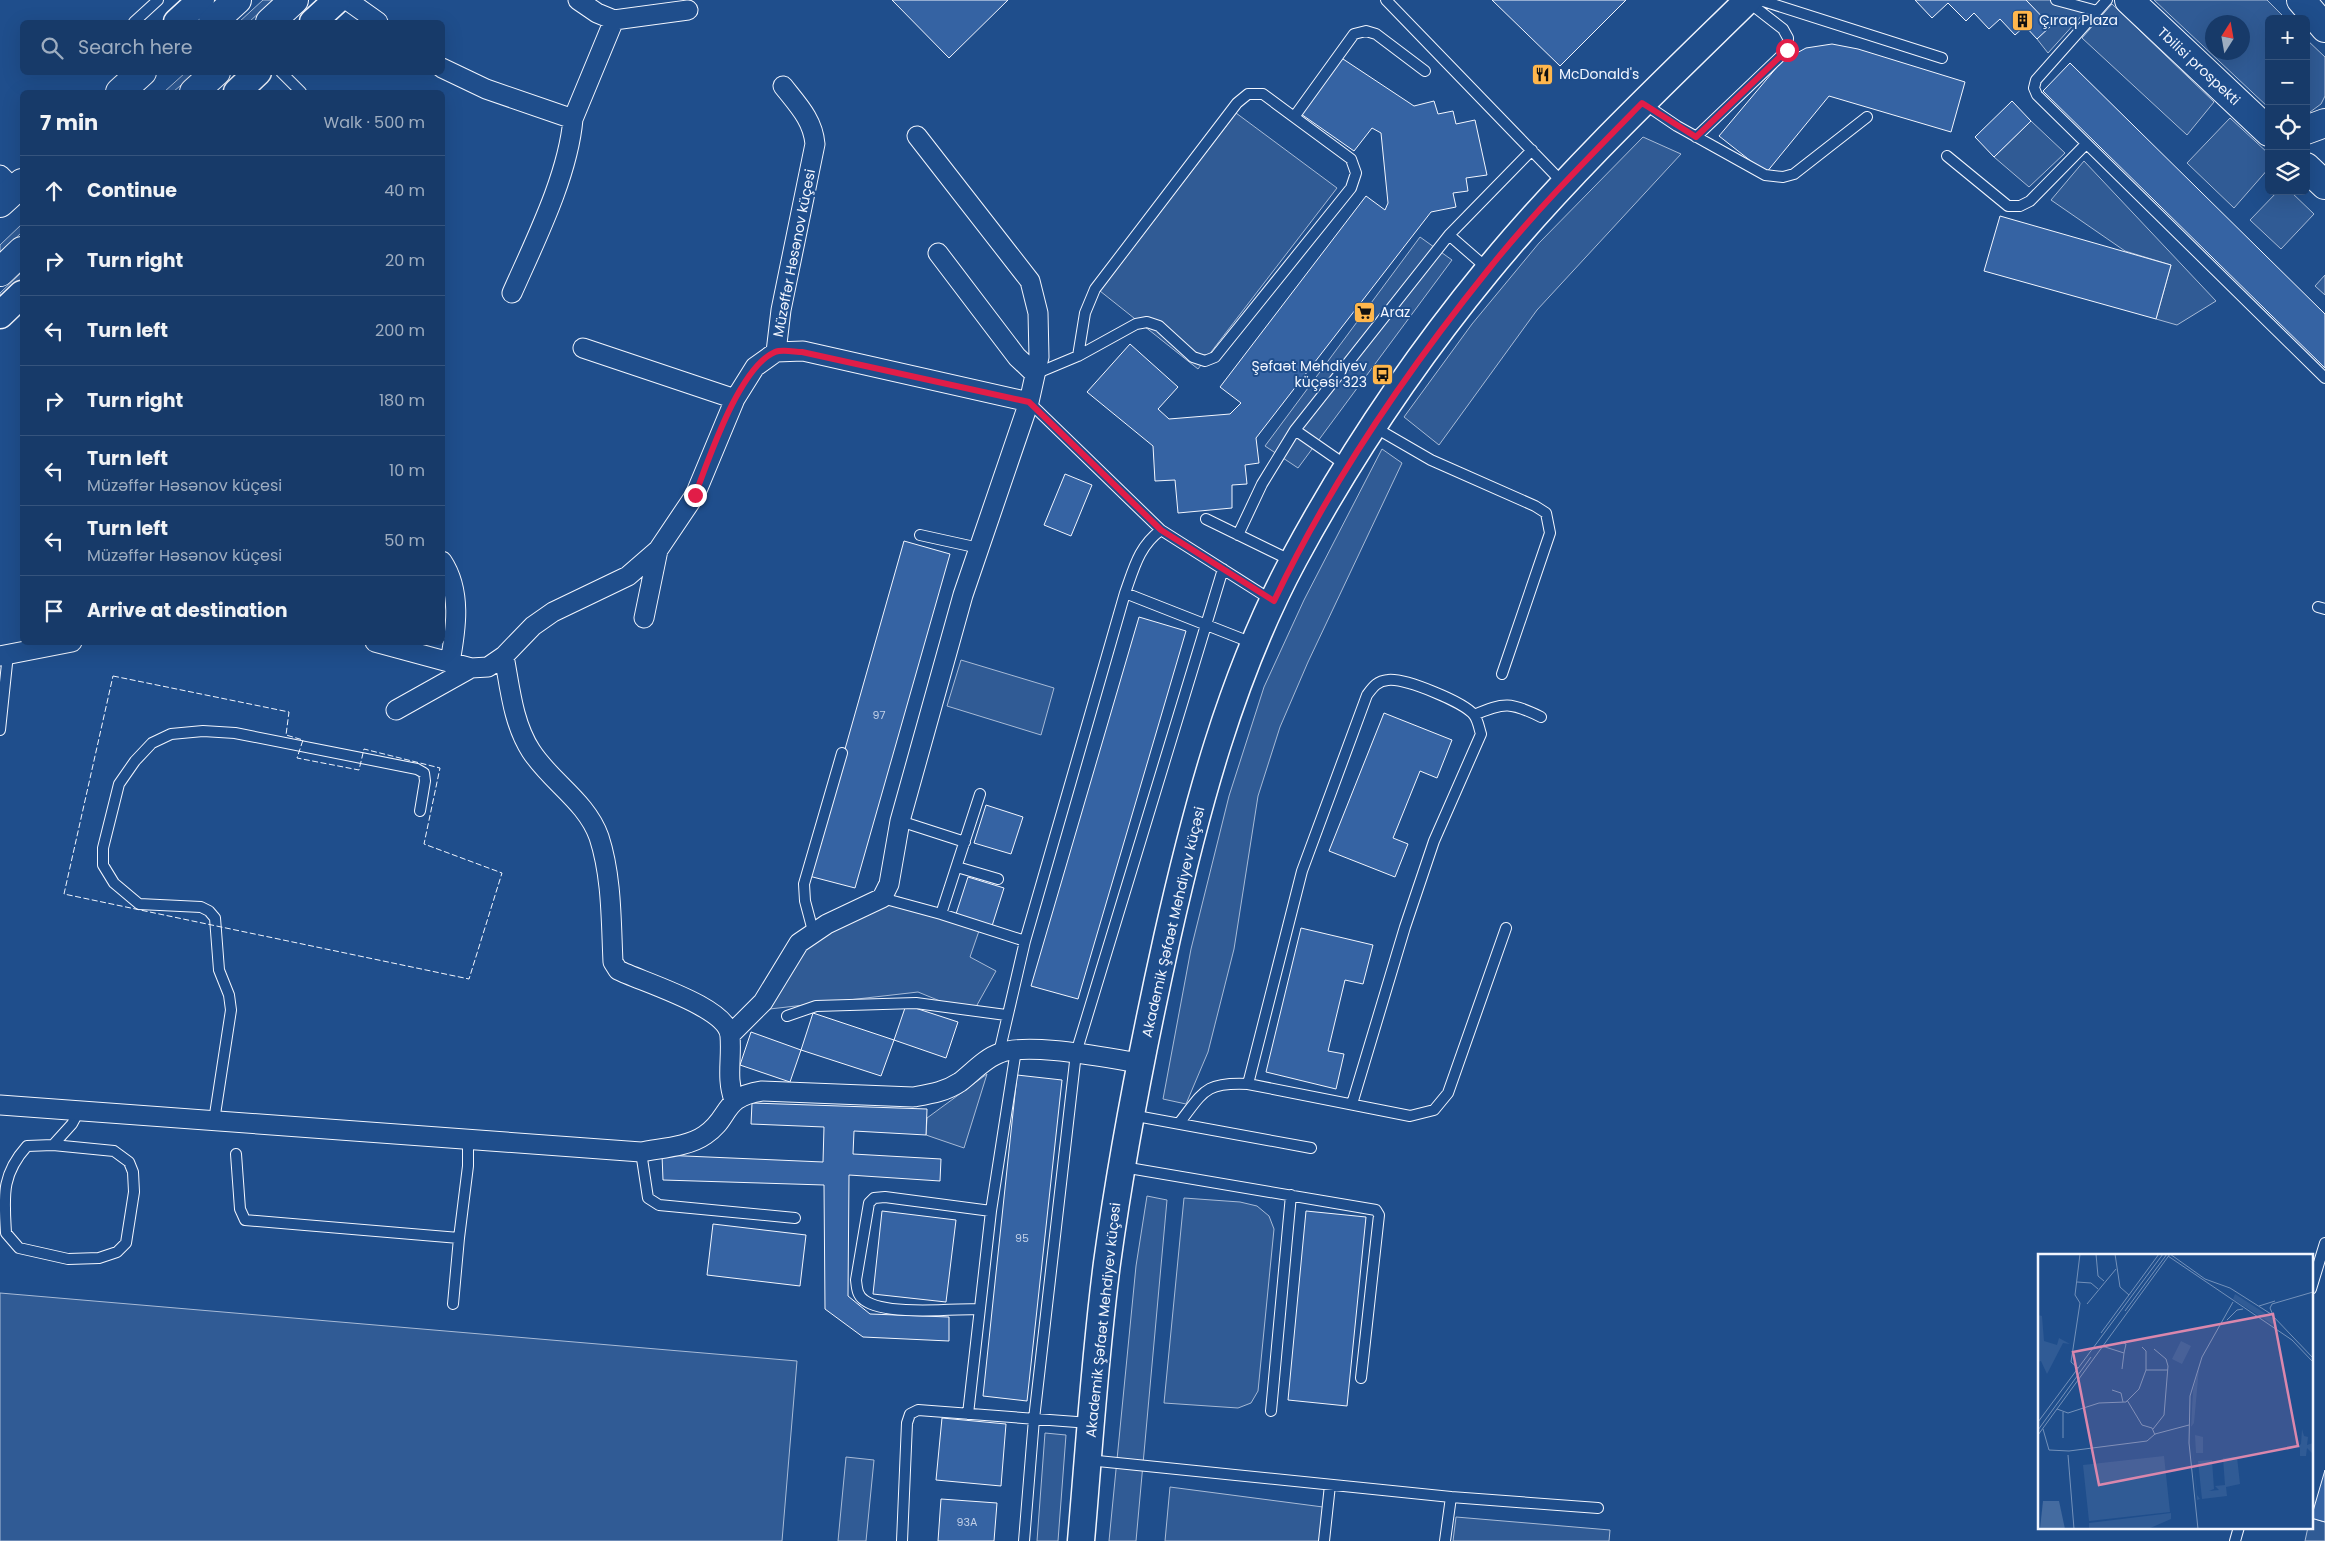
<!DOCTYPE html>
<meta charset="utf-8">
<style>
body{margin:0;font-family:Poppins,sans-serif;background:#20416f;color:#f1f3f6}
.controls{position:absolute;right:15px;top:15px;display:grid;overflow:hidden;border-radius:8px;box-shadow:0 5px 20px #0002}
.controls button{width:45px;height:45px;display:grid;place-items:center;padding:0;border:0;border-bottom:1px solid #36547d;background:#173a69;color:#f1f3f6;font:25px sans-serif}
.compass{position:absolute;left:2205px;top:15px;width:45px;height:45px;border-radius:50%;background:#173a69;box-shadow:0 5px 20px #0002;rotate:11deg}
.stop{position:absolute;width:15px;height:15px;margin:-11px;border:4px solid #e11d48;border-radius:50%;background:#fff}
.stop.end{background:#e11d48;border-color:#fff;box-shadow:0 1px 5px #0008}
.list{margin:0;padding:0;list-style:none}
h2{display:flex;justify-content:space-between;align-items:center;height:65px;margin:0;padding:0 20px;font-size:21px}
h2 small{font-size:16px;font-weight:400;color:#9eadc0}
.list li{display:grid;grid-template-columns:32px 1fr auto;gap:15px;align-items:center;box-sizing:border-box;height:70px;padding:0 20px;border-top:1px solid #36547d}
.list b{display:block;font-size:19px;white-space:nowrap}
.list p{margin:0;font-size:16px;white-space:nowrap;color:#9eadc0}
.list em{font-size:16px;font-style:normal;color:#9eadc0}
.icon{flex:none;width:28px;height:28px;fill:none;stroke:currentColor;stroke-width:2;stroke-linecap:round;stroke-linejoin:round}
.map{position:relative;flex:none;width:2325px;height:1541px;overflow:hidden}
.search{position:absolute;background:#173a69;box-shadow:0 5px 20px #0002;left:20px;top:20px;width:425px;height:55px;display:flex;align-items:center;gap:12px;box-sizing:border-box;padding:0 18px;border-radius:8px;color:#9eadc0;font-size:19px}
.panel{position:absolute;background:#173a69;box-shadow:0 5px 20px #0002;left:20px;top:90px;width:425px;height:555px;border-radius:8px}
.map>svg:first-child{display:block}
.built{fill:#305b95;stroke:#a8bbd7;fill-rule:evenodd}
.building{fill:#3563a3;stroke:#f2f6ff}
.lines{fill:none;stroke-linecap:round;stroke-linejoin:round}
.service-casing{stroke:#f2f6ff;stroke-width:12}
.minor-casing{stroke:#f2f6ff;stroke-width:21}
.secondary-casing{stroke:#f2f6ff;stroke-width:29}
.primary-casing{stroke:#f2f6ff;stroke-width:30}
.service{stroke:#1f4e8c;stroke-width:10}
.minor{stroke:#1f4e8c;stroke-width:19}
.secondary{stroke:#1f4e8c;stroke-width:26}
.primary{stroke:#1f4e8c;stroke-width:28}
.fence{stroke:#f2f6ff;stroke-width:1;stroke-dasharray:6 2.5;stroke-linecap:butt}
.route{stroke:#e11d48;stroke-width:6}
.labels{text-anchor:middle;stroke-width:4;stroke-linejoin:round;paint-order:stroke}
.number-label{font-size:11px;fill:#c3d1e8}
.poi-label{font-size:14px;fill:#f2f6ff;stroke:#1f4e8c;text-anchor:start}
.street-label{font-size:14px;fill:#f2f6ff;stroke:#1f4e8c}
.inset-road{fill:none;stroke:#7391ba;stroke-width:1}
.view{fill:#da87ad;fill-opacity:0.15;stroke:#da87ad;stroke-width:2.5}
.inset-edge{fill:none;stroke:#f2f6ff;stroke-width:2.5}
</style>
<div class="map">
<svg width="2325" height="1541" viewBox="0 0 2325 1541">
<rect width="100%" height="100%" fill="#1f4e8c"/>
<!-- built -->
<path class="built" d="M263,0H273L249,22H239Z
M2026,0H2072L2085,12L2048,53L2037,39L2050,26Z
M2154,0H2267L2286,19H2269V108ZM2212,22H2242V52H2212Z
M2112,4L2214,102L2187,135L2082,38Z
M2306,39L2325,57V96L2321,104L2306,115Z
M185,73H195L173,92H164Z
M1236,113L1337,188L1198,369L1100,291Z
M2230,118L2269,154V168L2234,208L2187,163Z
M2031,121L2065,153L2029,187L1994,157Z
M1643,137L1681,154L1537,310L1439,445L1404,417L1472,324L1539,243Z
M2084,161L2216,301L2177,325L2156,319L2171,265L2125,251L2051,200Z
M2278,191H2290L2314,214L2281,249L2250,220Z
M22,224V232L0,253V245Z
M1420,237L1452,260L1298,468L1265,446Z
M22,272V280L0,301V293Z
M2325,275V295L2315,286Z
M1382,449L1402,463L1308,662L1280,727L1258,796L1234,949L1208,1052L1186,1104L1163,1099L1191,949L1229,796L1264,687L1304,600Z
M961,660L1054,688L1041,735L947,706Z
M899,897L980,928L970,957L996,971L972,1014L918,992L761,1010L802,934Z
M987,1074L964,1148L926,1135L927,1118Z
M1147,1196L1167,1200L1136,1541H1109L1136,1266Z
M1184,1198L1240,1202L1257,1206L1269,1216L1274,1229L1258,1391L1251,1403L1238,1408L1164,1403Z
M0,1293L797,1361L782,1541H0Z
M1045,1433L1066,1435L1058,1541H1037Z
M846,1457L874,1460L866,1541H838Z
M1170,1487L1323,1507L1319,1541H1165Z
M1456,1517L1610,1530L1609,1541H1453Z
M2311,1518L2325,1522V1541H2305L2308,1527H2311Z"/>
<!-- building -->
<path class="building" d="M892,0H1008L949,58Z
M1492,0H1626L1560,66Z
M1915,0H2026L2051,26L2037,39L2025,26L2015,35L2000,19L1989,29L1974,13L1966,21L1948,3L1932,18Z
M1832,44L1858,49L1965,82L1951,132L1829,96L1766,173L1719,136L1782,61L1806,48Z
M1340,57L1414,106L1434,101L1438,114L1453,111L1456,124L1475,120L1487,175L1466,178L1468,191L1453,193L1456,207L1431,212L1256,438L1259,463L1245,465L1247,484L1232,485V508L1178,513L1175,480L1155,481L1153,446L1087,392L1130,344L1178,387L1158,409L1169,419L1230,414L1241,403L1220,387L1366,196L1385,210L1388,203L1381,133L1372,128L1354,151L1301,114Z
M2070,63L2325,314V368L2043,91Z
M2012,101L2031,121L1994,157L1975,137Z
M2000,216L2171,265L2156,319L1984,271Z
M1065,474L1092,485L1071,536L1044,525Z
M904,541L950,554L855,888L809,876Z
M1139,617L1186,631L1078,999L1031,986Z
M1384,713L1452,740L1437,778L1420,771L1393,838L1408,844L1395,877L1329,851Z
M986,805L1023,817L1011,854L974,843Z
M968,877L1004,888L992,926L956,914Z
M1301,928L1373,945L1363,984L1345,980L1328,1051L1344,1054L1336,1089L1266,1072Z
M906,1005L958,1022L946,1058L894,1040Z
M813,1013L894,1040L881,1076L801,1050Z
M751,1032L801,1050L790,1082L740,1065Z
M1017,1075L1062,1080L1027,1401L983,1396Z
M752,1103L927,1109L926,1135L854,1131L853,1154L941,1159L940,1181L849,1175L848,1296L870,1314L949,1317V1341L863,1337L825,1309L824,1185L663,1180L662,1155L823,1162L824,1127L751,1124Z
M882,1211L956,1220L946,1302L873,1294Z
M1306,1211L1366,1217L1347,1406L1288,1400Z
M713,1224L806,1235L800,1286L707,1275Z
M942,1418L1006,1424L1001,1486L936,1480Z
M2325,1470V1522L2311,1518Z
M941,1499L997,1503L994,1541H938Z"/>
<g class="lines">
<defs>
<path id="service" d="M1386,0L1563,183
M1760,0L1942,58
M2056,0L2097,11
M2107,0L2036,80L2034,88L2037,95L2325,378
M134,22L158,0
M281,72L301,92
M1643,103L1677,126L1765,175L1783,177L1794,174L1867,117
M1294,117L1354,34L1366,31L1376,34L1425,71
M1696,137L1787,50L1788,38L1783,29L1747,1
M1947,156L2008,206H2020L2030,201L2086,144
M1449,235L1488,269
M1035,374L1078,356L1136,324L1147,322L1159,326L1193,357L1205,361L1215,357L1351,188L1356,173L1351,159L1263,94H1248L1237,103L1095,289L1085,313L1078,356
M1029,402L1161,530L1273,601
M1374,427L1431,460L1535,506L1546,513L1550,533L1502,674
M1295,430L1347,466
M1206,519L1292,561
M920,535L979,548
M1238,535L1262,484L1295,430L1449,235L1532,150
M1125,593L1255,644
M2318,607L2325,609
M1474,715C1504,702 1511,702 1541,717
M0,730L8,654
M900,821L965,842
M957,867L998,879
M882,898L941,914L1025,941
M941,914L980,794
M813,931L805,901L804,884L842,753
M787,1016L816,1006L916,1003L1006,1015
M999,1053L1025,941L1125,593C1134,568 1139,546 1161,530
M1248,1084L1302,871L1367,695C1373,687 1377,681 1388,680C1405,678 1464,702 1474,715C1478,720 1479,728 1481,734L1434,841L1405,927L1352,1104
M1131,1115L1311,1148
M214,1121L231,1010L229,995L219,970L215,918L209,911L201,907L139,904L114,883L103,865V848L119,784L135,761L152,743L171,734L203,731L235,733L417,769L424,773L425,781L420,811
M1180,1122C1204,1091 1205,1082 1248,1084L1410,1116L1434,1110L1448,1093L1506,928
M53,1145L114,1151L129,1162L133,1172L134,1192L126,1243L117,1252L99,1258L68,1259L19,1248L6,1233C4,1196 1,1175 27,1146L53,1145L72,1124L79,1111
M641,1152L648,1198L659,1205L795,1218
M236,1154L240,1209L245,1220L459,1238L468,1166V1139
M1123,1167L1376,1210L1379,1215L1361,1378
M2311,1289L2325,1243
M453,1304L459,1238
M979,1309C952,1309 885,1316 864,1300C857,1295 857,1288 856,1280L869,1203L874,1198L885,1197L991,1211
M1271,1411L1291,1195
M968,1414L991,1211L1016,1050
M1088,1460L1451,1497L1445,1541
M1451,1497L1598,1508
M902,1541L907,1423L910,1414L918,1410L1090,1423
M1024,1541L1034,1419L1076,1053L1223,569
M1324,1541L1330,1485
M2235,1541L2239,1527"/>
<path id="minor" d="M347,0L378,22
M614,20L688,10
M442,68L486,89L573,119L614,20L597,13L578,0
M0,175L15,190
M938,253L1017,357L1035,374
M512,293C535,241 568,176 573,119
M583,348L735,399
M776,352L803,351L1029,402
M442,561C462,591 456,629 450,662
M644,618L658,550
M375,642L471,668L488,667L504,656L533,626L553,612L628,576L658,550L695,495L735,399L755,367L776,352L781,310L815,144C813,120 798,105 783,86
M0,656L72,642
M504,656C510,688 513,723 531,751C551,782 586,801 599,837C612,877 611,921 613,962L618,970C642,982 728,1007 730,1036C732,1059 726,1078 734,1100
M396,710L471,668
M731,1034L763,1002L799,943L827,924L882,898L889,884L900,821L963,595L1029,402L1039,357L1038,313L1030,281L917,136
M0,1105L641,1152C661,1148 688,1147 705,1135C731,1118 721,1097 762,1091L913,1097C930,1094 945,1092 960,1082C972,1073 985,1058 1000,1053C1030,1042 1106,1058 1140,1063"/>
<path id="secondary" d="M177,22L201,0
M313,22L337,0
M237,92L258,72
M0,315L22,294
M1081,1541C1089,1449 1095,1355 1107,1263C1122,1154 1143,1046 1167,938C1196,809 1231,676 1294,559C1349,457 1415,359 1488,270C1568,173 1659,87 1748,0"/>
<path id="primary" d="M2129,0L2269,132
M2301,0L2325,28
M213,22L237,0
M270,22L294,0
M120,92L142,72
M194,92L216,72
M2306,130L2325,123
M2306,167L2325,185
M0,203L22,183
M0,272L22,251"/>
</defs>
<!-- service casing -->
<use href="#service" class="service-casing"/>
<!-- minor casing -->
<use href="#minor" class="minor-casing"/>
<!-- secondary casing -->
<use href="#secondary" class="secondary-casing"/>
<!-- primary casing -->
<use href="#primary" class="primary-casing"/>
<!-- service -->
<use href="#service" class="service"/>
<!-- minor -->
<use href="#minor" class="minor"/>
<!-- secondary -->
<use href="#secondary" class="secondary"/>
<!-- primary -->
<use href="#primary" class="primary"/>
<!-- fence -->
<path class="fence" d="M113,676L289,712L286,735L303,740L297,758L359,770L364,749L440,768L424,844L502,873L469,979L64,894Z"/>
</g>
<g class="lines">
<!-- route -->
<path class="route" d="M695,495C709,459 739,367 775,352C782,349 795,352 802,352L1029,402L1161,530L1274,601C1330,483 1406,372 1488,270C1535,211 1589,157 1642,103L1696,137L1787,50"/>
</g>
<!-- icons -->
<defs>
<symbol id="building-square" viewBox="-11 -11 22 22"><rect x="-9" y="-9" width="18" height="18" rx="4" fill="#ffb74d" stroke="#1f4e8c"/><path d="M-4-6H4V6H1V3H-1V6H-4ZM-2.5-4.3h1.7v1.8h-1.7ZM.8-4.3h1.7v1.8H.8ZM-2.5-1h1.7V.8h-1.7ZM.8-1h1.7V.8H.8Z" fill="#111"/></symbol>
<symbol id="restaurant-square" viewBox="-11 -11 22 22"><rect x="-9" y="-9" width="18" height="18" rx="4" fill="#ffb74d" stroke="#1f4e8c"/><path d="M-5-6h1v4h1v-4h1v4h1v-4h1v5L-1.5 .5V6h-2V.5L-5-1ZM5-6V6H3V1.5H1.5Q1.5-4 5-6Z" fill="#111"/></symbol>
<symbol id="supermarket-square" viewBox="-11 -11 22 22"><rect x="-9" y="-9" width="18" height="18" rx="4" fill="#ffb74d" stroke="#1f4e8c"/><path d="M-6-5.5h2.5l.6 2H6L4.5 2H-2.5L-4.4-4H-6ZM-1.5 3.2a1.3 1.3 0 1 0 .1 0ZM3 3.2a1.3 1.3 0 1 0 .1 0Z" fill="#111"/></symbol>
<symbol id="bus-square" viewBox="-11 -11 22 22"><rect x="-9" y="-9" width="18" height="18" rx="4" fill="#ffb74d" stroke="#1f4e8c"/><path d="M-5-6H5V4H4V6H2V4H-2V6H-4V4H-5ZM-3.5-4V0h7V-4ZM-3.5 1.2v1.5H-2V1.2ZM2 1.2v1.5H3.5V1.2Z" fill="#111"/></symbol>
</defs>
<g fill-rule="evenodd">
<use href="#building-square" x="2010" y="8" width="25" height="25"/>
<use href="#restaurant-square" x="1530" y="62" width="25" height="25"/>
<use href="#supermarket-square" x="1352" y="300" width="25" height="25"/>
<use href="#bus-square" x="1370" y="362" width="25" height="25"/>
</g>
<g class="labels">
<!-- number labels -->
<g class="number-label">
<text x="879" y="719">97</text>
<text x="1022" y="1242">95</text>
<text x="967" y="1526">93A</text>
</g>
<!-- poi labels -->
<g class="poi-label">
<text x="2039" y="25">Çıraq Plaza</text>
<text x="1559" y="79">McDonald's</text>
<text x="1380" y="317">Araz</text>
<text x="1367" y="371" text-anchor="end">Şəfaət Mehdiyev<tspan x="1367" dy="16">küçəsi 323</tspan></text>
</g>
<!-- street labels -->
<g class="street-label">
<text transform="translate(2199 66) rotate(43)" y="5">Tbilisi prospekti</text>
<text transform="translate(794 253) rotate(-79)" y="5">Müzəffər Həsənov küçesi</text>
<text transform="translate(1173 922) rotate(-77)" y="5">Akademik Şəfaət Mehdiyev küçəsi</text>
<text transform="translate(1103 1320) rotate(-84)" y="5">Akademik Şəfaət Mehdiyev küçəsi</text>
</g>
</g>
<!-- overview -->
<g transform="translate(2038 1254)">
<rect width="275" height="275" fill="#1f4e8c"/>
<path d="M197,40L236,65V69L234,70L195,45ZM0,61L4,62L6,87L19,91L21,84L32,90L25,89L9,120L3,107L0,108ZM143,87L153,92L144,110L134,105ZM161,114L156,169L153,173L155,136ZM264,175L266,182L270,183L269,191L275,189L274,199L269,194L268,202H262V194L259,193L263,190ZM157,181L165,183V199H158ZM154,182L159,241L162,245L159,246ZM126,202L132,258L51,267L45,211ZM199,203L202,230L188,233L189,242L164,245L160,207L174,206L176,235L171,237L181,236L177,232L187,231L185,204ZM133,259V265L110,275H51V269Z" fill="#305b95"/>
<path d="M5,247H21L27,275H2Z" fill="#446ba0"/>
<path class="inset-road" d="M58,0L60,22L66,27M77,0L82,33L91,41M132,0L167,25L192,34L233,60L275,104M130,2L254,86L275,108M39,28L53,29L60,35M49,50L78,15M221,52L237,47M87,57L129,0M235,61L232,54L234,50L275,38M189,66L199,56L205,55M63,79L121,0M64,92L86,99L88,90L83,88M40,114L33,108L42,49L37,41L42,0M84,115L86,99M108,116H130M74,136L83,139L85,148M89,146L104,171L114,174L117,181M19,155L30,159L61,149L88,148L101,135L108,116V97L104,93M25,158V184M0,168L125,0M5,175L11,196L31,197L109,187L117,180L151,171M115,175L126,161L130,112L128,105L116,95M0,176L53,103M0,181L132,0M30,201L36,275M160,275L151,189L152,142L164,103L195,48"/>
<path class="view" d="M235,60L260,192L61,231L35,98Z"/>
<rect width="275" height="275" class="inset-edge"/>
</g>
</svg>
<div class="controls">
<button>+</button>
<button>−</button>
<button><svg class="icon" aria-label="locate" viewBox="0 0 24 24"><circle cx="12" cy="12" r="6"/><path d="M12 2v4M12 18v4M2 12h4M18 12h4"/></svg></button>
<button><svg class="icon" aria-label="layers" viewBox="0 0 24 24"><path d="M12 4l9 5-9 5-9-5zM3 14l9 5 9-5"/></svg></button>
</div>
<svg class="compass" viewBox="-18 -18 36 36"><path d="M0-13l5 13h-10z" fill="#e53935"/><path d="M0 13l5-13h-10z" fill="#9eadc0"/></svg>
<div class="stop" style="left:1787px;top:50px"></div>
<div class="stop end" style="left:695px;top:495px"></div>
<div class="search"><svg class="icon" aria-label="search" viewBox="0 0 24 24"><circle cx="10" cy="10" r="6"/><path d="M15 15l6 6"/></svg>Search here</div>
<section class="panel">
<h2>7 min<small>Walk · 500 m</small></h2>
<ul class="list">
<li><svg class="icon" aria-label="ahead" viewBox="0 0 24 24"><path d="M12 20V5M6 11l6-6 6 6"/></svg><div><b>Continue</b></div><em>40 m</em></li>
<li><svg class="icon" aria-label="right" viewBox="0 0 24 24"><path d="M7 20v-9h11M14 6l5 5-5 5"/></svg><div><b>Turn right</b></div><em>20 m</em></li>
<li><svg class="icon" aria-label="left" viewBox="0 0 24 24"><path d="M17 20v-9H6M10 6l-5 5 5 5"/></svg><div><b>Turn left</b></div><em>200 m</em></li>
<li><svg class="icon" aria-label="right" viewBox="0 0 24 24"><path d="M7 20v-9h11M14 6l5 5-5 5"/></svg><div><b>Turn right</b></div><em>180 m</em></li>
<li><svg class="icon" aria-label="left" viewBox="0 0 24 24"><path d="M17 20v-9H6M10 6l-5 5 5 5"/></svg><div><b>Turn left</b><p>Müzəffər Həsənov küçesi</p></div><em>10 m</em></li>
<li><svg class="icon" aria-label="left" viewBox="0 0 24 24"><path d="M17 20v-9H6M10 6l-5 5 5 5"/></svg><div><b>Turn left</b><p>Müzəffər Həsənov küçesi</p></div><em>50 m</em></li>
<li><svg class="icon" aria-label="arrive" viewBox="0 0 24 24"><path d="M6 21V4h12l-3 4 3 4H6"/></svg><div><b>Arrive at destination</b></div></li>
</ul>
</section>
</div>
